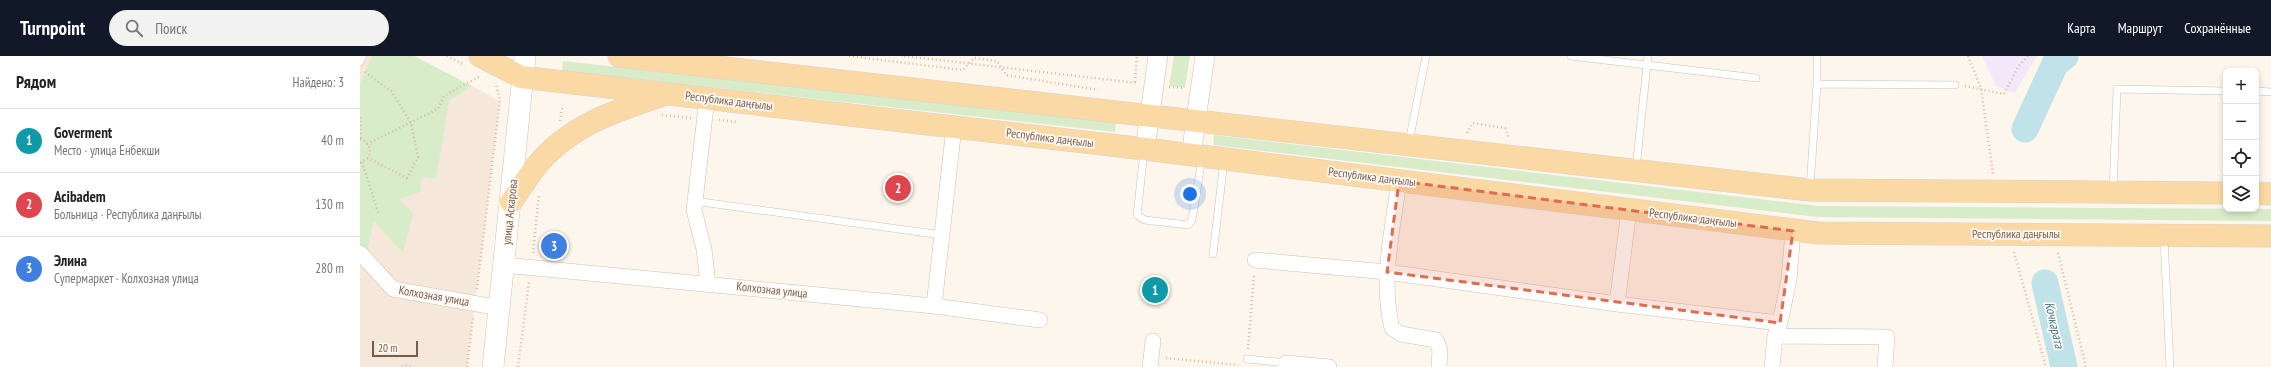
<!DOCTYPE html>
<html lang="ru">
<meta charset="utf-8">
<style>
body{margin:0;font-family:"PT Sans Narrow",sans-serif;background:#f2f2f2;color:#222}
.controls{position:absolute;right:12px;top:12px;display:grid;overflow:hidden;border-radius:8px;box-shadow:0 2px 6px #0003}
.controls button{width:36px;height:36px;display:grid;place-items:center;padding:0;border:0;border-bottom:1px solid #e0e0e0;background:#fff;color:#222;font:20px sans-serif}
.scale{position:absolute;left:12px;bottom:10px;width:46px;box-sizing:border-box;padding-left:4px;border:2px solid #7a5c4d;border-top:0;font-size:11px;line-height:14px;white-space:nowrap;color:#7a5c4d;-webkit-text-stroke:3px #fffaf3;paint-order:stroke}
.you{position:absolute;left:830px;top:138px;width:14px;height:14px;margin:-10px;border:3px solid #fff;border-radius:50%;background:#1a73e8;box-shadow:0 0 0 6px #1a73e833}
.badge{display:grid;place-items:center;width:26px;height:26px;border-radius:50%;background:#111827;color:#fff;font-size:13px;font-weight:700}
.pin{position:absolute;translate:-50% -50%;border:2px solid #fff;box-shadow:0 1px 4px #0006}
.list{margin:0;padding:0;list-style:none}
h2{display:flex;justify-content:space-between;align-items:center;height:52px;margin:0;padding:0 16px;font-size:17px}
h2 small{font-size:13px;font-weight:400;color:#767676}
.list li{display:grid;grid-template-columns:26px 1fr auto;gap:12px;align-items:center;box-sizing:border-box;height:64px;padding:0 16px;border-top:1px solid #e0e0e0}
.list b{display:block;font-size:15px;white-space:nowrap}
.list p{margin:0;font-size:13px;white-space:nowrap;color:#767676}
.list em{font-size:13px;font-style:normal;color:#767676}
.icon{flex:none;width:22px;height:22px;fill:none;stroke:currentColor;stroke-width:2;stroke-linecap:round;stroke-linejoin:round}
.map{position:relative;flex:none;width:1911px;height:311px;overflow:hidden}
header{display:flex;align-items:center;gap:24px;box-sizing:border-box;height:56px;padding:0 20px;background:#111827;color:#fff}
header strong{font-size:19px}
nav{display:flex;gap:22px;margin-inline-start:auto;font-size:14px}
.search{width:280px;height:36px;background:#f2f2f2;display:flex;align-items:center;gap:10px;box-sizing:border-box;padding:0 14px;border-radius:22px;color:#767676;font-size:15px}
main{display:flex}
aside{flex:1;background:#fff}
.map>svg:first-child{display:block}
.residential{fill:#f5e8da}
.education{fill:#f3e8fa}
.green{fill:#d8ecc9}
.lines{fill:none;stroke-linecap:round;stroke-linejoin:round}
.river{stroke:#bfe3e8;stroke-width:27}
.service-casing{stroke:#d1beb0;stroke-width:8}
.minor-casing{stroke:#d1beb0;stroke-width:16}
.tertiary-casing{stroke:#d1beb0;stroke-width:20}
.secondary-casing{stroke:#d6c0b0;stroke-width:22}
.primary-casing{stroke:#dad1cd;stroke-width:23}
.path{stroke:#d9b8a5;stroke-width:2.5;stroke-dasharray:1 3;stroke-linecap:butt}
.service{stroke:#fff;stroke-width:7}
.minor{stroke:#fff;stroke-width:15}
.tertiary{stroke:#fff;stroke-width:19}
.secondary{stroke:#fff;stroke-width:21}
.primary{stroke:#fbd9a5;stroke-width:22}
.marked{fill:#dc6d51;fill-opacity:0.2;stroke:#dc6d51;stroke-width:3;stroke-dasharray:8 5;stroke-linejoin:round}
.labels{text-anchor:middle;stroke-width:3.5;stroke-linejoin:round;paint-order:stroke}
.street-label{font-size:12px;fill:#7a5c4d;stroke:#fffaf3}
.water-label{font-size:13px;font-style:italic;fill:#437c86;stroke:#fffaf3}
</style>
<header>
<strong>Turnpoint</strong>
<div class="search"><svg class="icon" aria-label="search" viewBox="0 0 24 24"><circle cx="10" cy="10" r="6"/><path d="M15 15l6 6"/></svg>Поиск</div>
<nav><a>Карта</a><a>Маршрут</a><a>Сохранённые</a></nav>
</header>
<main>
<aside>
<h2>Рядом<small>Найдено: 3</small></h2>
<ul class="list">
<li><span class="badge" style="background:#0f9aa8">1</span><div><b>Goverment</b><p>Место · улица Енбекши</p></div><em>40 m</em></li>
<li><span class="badge" style="background:#e0444e">2</span><div><b>Acibadem</b><p>Больница · Республика даңғылы</p></div><em>130 m</em></li>
<li><span class="badge" style="background:#3f7fe0">3</span><div><b>Элина</b><p>Супермаркет · Колхозная улица</p></div><em>280 m</em></li>
</ul>
</aside>
<div class="map">
<svg width="1911" height="311" viewBox="0 0 1911 311">
<rect width="100%" height="100%" fill="#fdf6ec"/>
<!-- residential -->
<path class="residential" d="M0,0H54L140,45L107,311H0Z"/>
<!-- education -->
<path class="education" d="M1622,0H1677L1655,37L1636,30Z"/>
<!-- green -->
<path class="green" d="M12,0H54L112,30L89,45L76,123L62,121L60,136L40,143L53,158L43,197L14,165L7,194L0,192V28Z
M814,0H830L825,32L809,30Z
M203,5L756,67L755,76L202,15Z
M854,79L1459,150L1911,153V165L1457,161L853,89Z"/>
<g class="lines">
<!-- river -->
<path class="river" d="M1665,73L1695,8L1705,0
M1685,227L1704,311"/>
<defs>
<path id="service" d="M1211,0L1287,9L1276,112
M1288,0L1287,9L1396,22
M0,6L3,0
M1457,28L1595,29
M1896,35L1911,36
M1049,86L1066,0
M784,96L777,159L785,164L828,169L832,164L842,102
M1450,132L1457,28V0
M1753,134L1757,33L1866,35
M334,145L582,179
M1804,181L1810,311
M853,198L864,105
M887,303L926,307"/>
<path id="minor" d="M347,42L334,154L344,193L348,228
M1039,125C1033,172 1020,224 1032,272L1041,278L1076,284L1080,294L1079,311
M0,197L33,233L140,252
M895,204L1027,216L1257,248L1420,267
M144,209L574,250L680,264
M1257,248L1269,154
M574,250L594,71
M1415,280L1527,281L1525,311
M790,311L793,285
M926,311V307L969,311
M1412,311L1415,280L1420,267L1429,223L1433,175"/>
<path id="tertiary" d="M785,93L798,0
M831,99L845,0"/>
<path id="secondary" d="M133,311L165,0"/>
<path id="primary" d="M120,0L161,21L785,93L1458,177L1911,180
M259,0L1450,134L1866,137
M1896,137L1911,138
M151,146C160,134 168,120 178,108C210,70 254,55 300,40"/>
</defs>
<!-- service casing -->
<use href="#service" class="service-casing"/>
<!-- minor casing -->
<use href="#minor" class="minor-casing"/>
<!-- tertiary casing -->
<use href="#tertiary" class="tertiary-casing"/>
<!-- secondary casing -->
<use href="#secondary" class="secondary-casing"/>
<!-- primary casing -->
<use href="#primary" class="primary-casing"/>
<!-- path -->
<path class="path" d="M87,0L105,9
M489,0L603,14L614,2L637,5L646,19L738,34
M544,0L777,27
M1608,0L1621,32L1633,118
M5,16L31,35L51,67L58,101L47,122L8,102
M775,26L777,0
M1605,30L1644,38L1658,11L1668,0
M809,31L824,32
M302,59L331,62
M0,61L1,84
M359,64L376,66
M200,65L203,49
M1107,77L1113,67L1145,72L1149,82
M0,83C9,86 12,93 8,102L0,107
M7,88L78,53L84,40L120,20
M2,106L19,159
M1654,196L1686,311
M173,197L179,138
M1698,197L1726,311
M117,233L140,45L136,28
M888,293L894,218
M806,302L878,309
M42,311L47,309L53,311
M107,311L113,262
M158,311L169,226"/>
<!-- service -->
<use href="#service" class="service"/>
<!-- minor -->
<use href="#minor" class="minor"/>
<!-- tertiary -->
<use href="#tertiary" class="tertiary"/>
<!-- secondary -->
<use href="#secondary" class="secondary"/>
<!-- primary -->
<use href="#primary" class="primary"/>
</g>
<!-- marked area -->
<path class="marked" d="M1039,125L1433,175L1420,267L1027,216Z"/>
<g class="labels">
<!-- street labels -->
<g class="street-label">
<text transform="translate(369 45) rotate(7)" y="4">Республика даңғылы</text>
<text transform="translate(690 82) rotate(7)" y="4">Республика даңғылы</text>
<text transform="translate(1012 121) rotate(7)" y="4">Республика даңғылы</text>
<text transform="translate(150 156) rotate(-84)" y="4">улица Аскарова</text>
<text transform="translate(1333 162) rotate(7)" y="4">Республика даңғылы</text>
<text x="1656" y="182">Республика даңғылы</text>
<text transform="translate(412 234) rotate(6)" y="4">Колхозная улица</text>
<text transform="translate(74 240) rotate(10)" y="4">Колхозная улица</text>
</g>
<!-- water labels -->
<g class="water-label">
<text transform="translate(1695 269) rotate(77)" y="5">Кочкарата</text>
</g>
</g>
</svg>
<div class="controls">
<button>+</button>
<button>−</button>
<button><svg class="icon" aria-label="locate" viewBox="0 0 24 24"><circle cx="12" cy="12" r="6"/><path d="M12 2v4M12 18v4M2 12h4M18 12h4"/></svg></button>
<button><svg class="icon" aria-label="layers" viewBox="0 0 24 24"><path d="M12 4l9 5-9 5-9-5zM3 14l9 5 9-5"/></svg></button>
</div>
<div class="scale">20 m</div>
<div class="you"></div>
<div class="pin badge" style="left:795px;top:234px;background:#0f9aa8">1</div>
<div class="pin badge" style="left:538px;top:132px;background:#e0444e">2</div>
<div class="pin badge" style="left:194px;top:190px;background:#3f7fe0">3</div>
</div>
</main>
